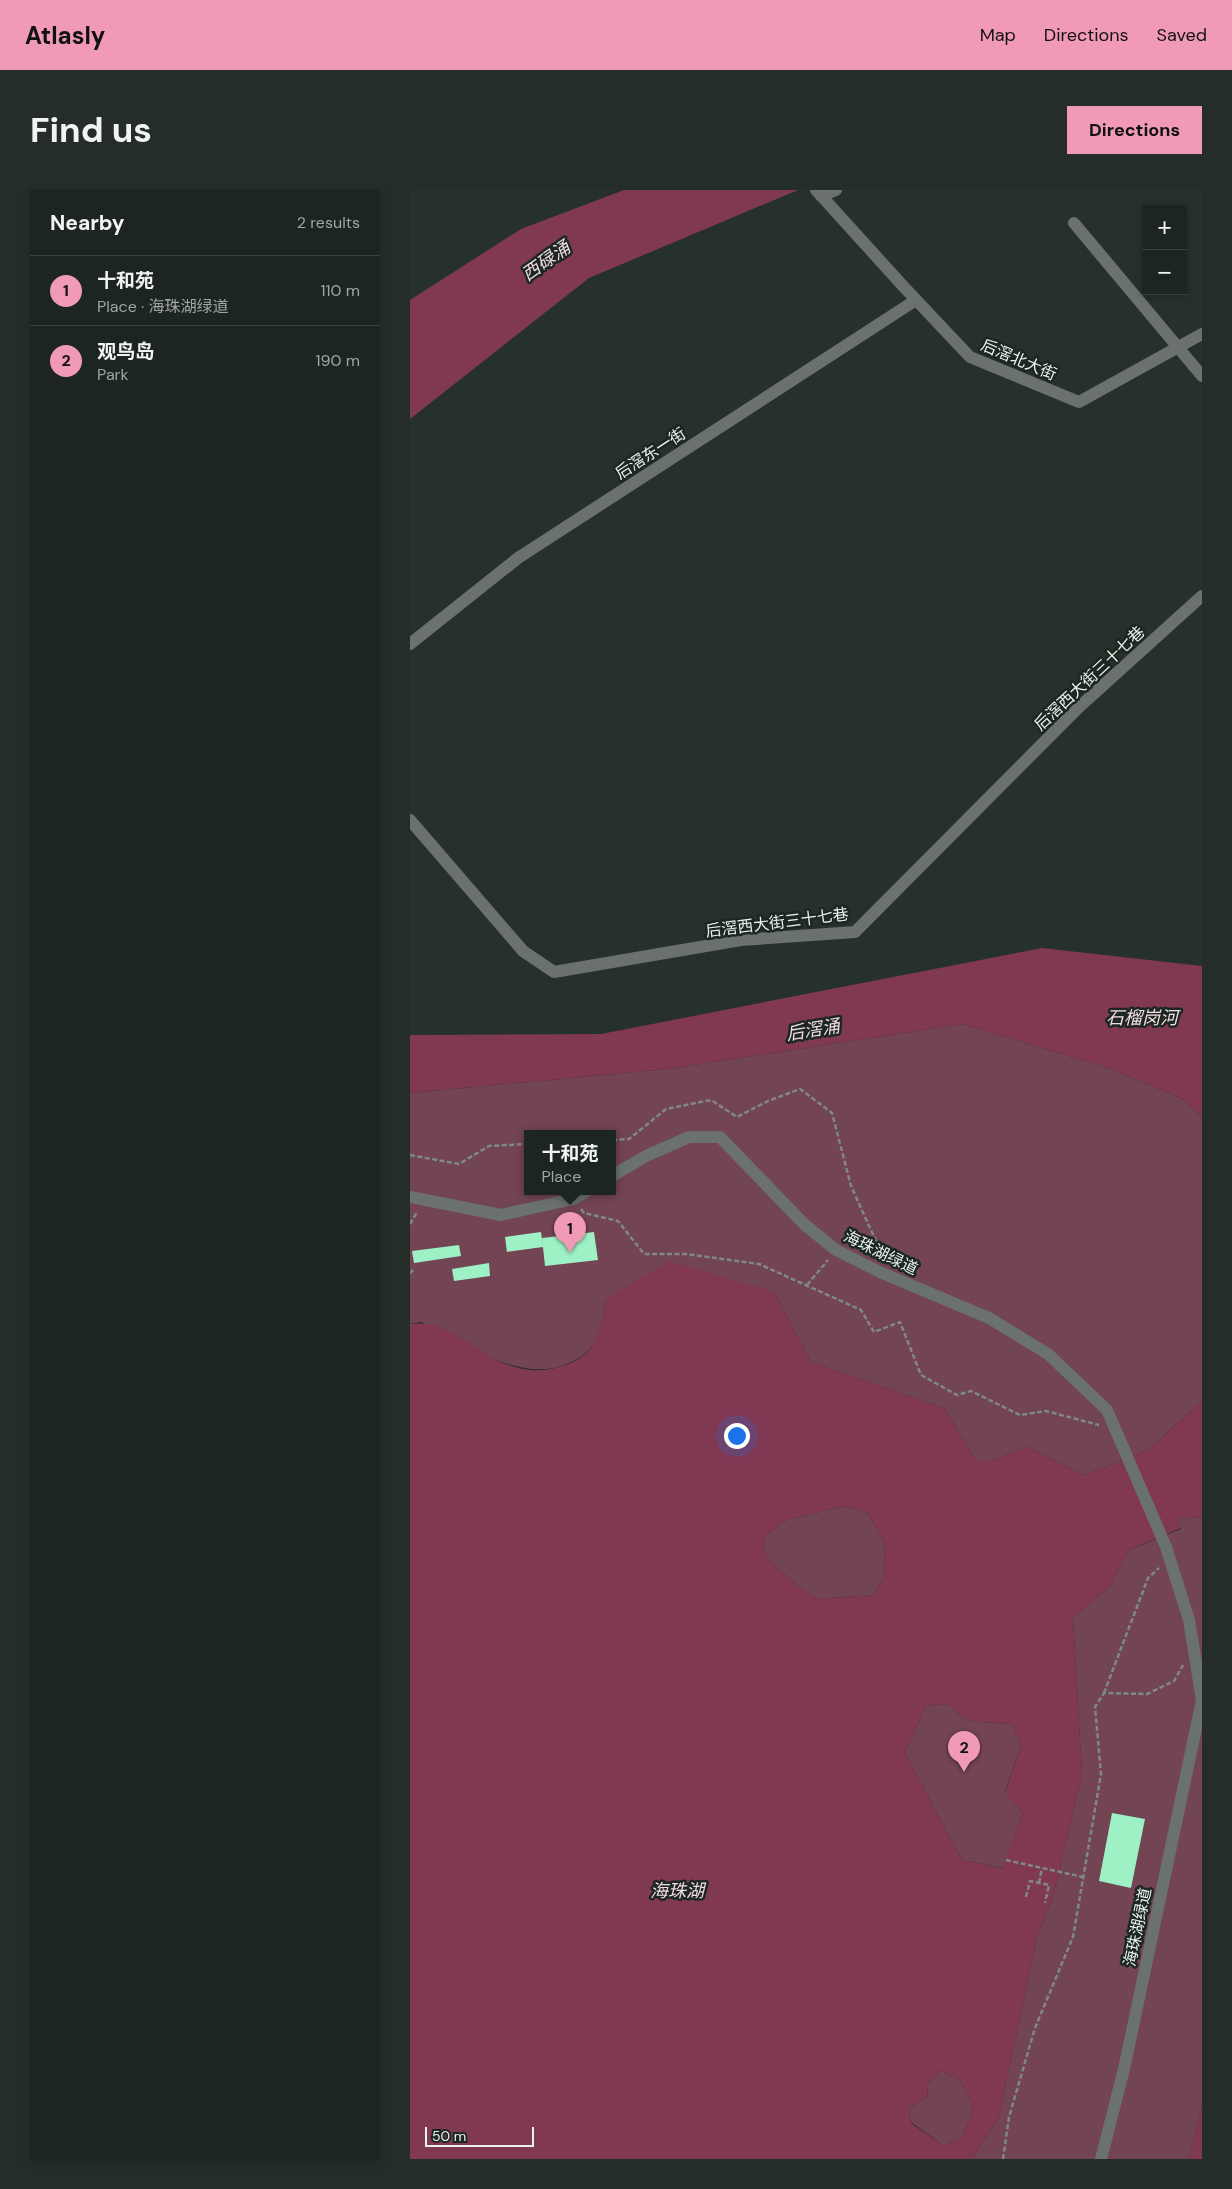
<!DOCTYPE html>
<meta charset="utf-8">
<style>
body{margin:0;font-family:"DM Sans","Noto Sans SC",sans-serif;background:#252d29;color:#f1f3f6}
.controls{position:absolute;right:15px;top:15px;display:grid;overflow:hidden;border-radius:0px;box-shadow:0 2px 8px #0003}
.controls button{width:45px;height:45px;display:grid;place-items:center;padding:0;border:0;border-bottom:1px solid #3a423e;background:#1c2520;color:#f1f3f6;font:25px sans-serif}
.scale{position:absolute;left:15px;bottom:12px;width:109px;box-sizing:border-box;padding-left:5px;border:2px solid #ebf2ee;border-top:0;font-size:14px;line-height:18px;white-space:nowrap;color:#ebf2ee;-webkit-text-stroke:4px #1b2720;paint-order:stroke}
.you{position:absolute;left:326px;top:1245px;width:18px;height:18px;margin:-12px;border:4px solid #fff;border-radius:50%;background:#1a73e8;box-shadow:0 0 0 8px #1a73e833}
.badge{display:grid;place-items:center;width:32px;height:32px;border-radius:50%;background:#f09ab5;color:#111;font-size:16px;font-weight:700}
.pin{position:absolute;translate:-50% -41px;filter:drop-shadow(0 1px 2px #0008)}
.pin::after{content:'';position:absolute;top:26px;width:18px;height:15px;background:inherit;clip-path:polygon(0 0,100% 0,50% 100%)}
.popup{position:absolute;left:114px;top:940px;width:92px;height:65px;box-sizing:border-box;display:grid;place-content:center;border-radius:0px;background:#1c2520;filter:drop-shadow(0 1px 4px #0005);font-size:16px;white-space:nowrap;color:#a0a5a5}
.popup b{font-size:19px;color:#f1f3f6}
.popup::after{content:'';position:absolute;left:50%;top:100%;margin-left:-10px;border:10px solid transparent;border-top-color:#1c2520}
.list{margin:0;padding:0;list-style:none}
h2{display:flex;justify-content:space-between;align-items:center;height:65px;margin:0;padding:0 20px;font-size:21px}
h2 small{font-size:16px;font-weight:400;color:#a0a5a5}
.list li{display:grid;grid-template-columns:32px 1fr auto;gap:15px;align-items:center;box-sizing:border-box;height:70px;padding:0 20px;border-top:1px solid #3a423e}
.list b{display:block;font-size:19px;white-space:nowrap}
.list p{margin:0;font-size:16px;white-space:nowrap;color:#a0a5a5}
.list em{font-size:16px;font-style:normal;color:#a0a5a5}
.map{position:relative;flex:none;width:792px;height:1969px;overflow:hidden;border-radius:0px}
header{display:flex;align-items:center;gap:30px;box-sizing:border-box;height:70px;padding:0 25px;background:#f09ab5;color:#111}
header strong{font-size:24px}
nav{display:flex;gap:28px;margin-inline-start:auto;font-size:18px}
.intro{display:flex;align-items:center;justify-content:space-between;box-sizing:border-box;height:120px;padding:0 30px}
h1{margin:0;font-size:35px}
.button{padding:12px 22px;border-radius:0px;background:#f09ab5;color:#111;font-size:18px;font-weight:700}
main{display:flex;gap:30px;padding:0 30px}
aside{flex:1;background:#1c2520;border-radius:0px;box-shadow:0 2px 8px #0003}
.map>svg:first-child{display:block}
.green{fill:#734453;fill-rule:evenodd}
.water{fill:#813953;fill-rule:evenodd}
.building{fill:#9ef1c5}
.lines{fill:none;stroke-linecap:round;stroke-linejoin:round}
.path{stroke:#7f8983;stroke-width:2.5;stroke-dasharray:5 2.5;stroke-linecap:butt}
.minor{stroke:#6b716e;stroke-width:12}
.labels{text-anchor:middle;stroke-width:5;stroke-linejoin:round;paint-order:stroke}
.street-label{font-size:16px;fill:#ebf2ee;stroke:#1b2720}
.water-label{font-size:18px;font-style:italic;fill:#f2dbe1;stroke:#1b2720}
</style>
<header>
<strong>Atlasly</strong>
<nav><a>Map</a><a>Directions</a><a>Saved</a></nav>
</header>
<div class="intro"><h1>Find us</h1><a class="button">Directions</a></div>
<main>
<aside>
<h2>Nearby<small>2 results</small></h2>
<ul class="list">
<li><span class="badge">1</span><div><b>十和苑</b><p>Place · 海珠湖绿道</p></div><em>110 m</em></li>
<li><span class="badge">2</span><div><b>观鸟岛</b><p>Park</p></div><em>190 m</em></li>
</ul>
</aside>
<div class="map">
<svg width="792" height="1969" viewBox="0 0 792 1969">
<rect width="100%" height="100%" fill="#25312a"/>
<!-- green -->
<path class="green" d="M553,834L698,878L773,909L792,927V1211L738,1260L674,1285L618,1257L583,1270H566L534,1218L401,1172L364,1102L195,1110C193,1140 187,1162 157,1174C110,1194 53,1153 11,1132L0,1134V903L258,879ZM118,944H202V1002H118Z
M433,1316L458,1323L475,1354L473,1388L464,1405L407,1409L386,1395L358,1369L353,1356L356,1346L373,1331Z
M792,1327V1916L779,1969H562L589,1927L627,1747L644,1703L672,1585L663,1428L700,1396L719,1360L771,1339L767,1329Z
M538,1514L557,1531L602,1534L611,1556L595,1601L613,1623L594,1678L552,1670L495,1563L516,1516Z
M530,1880L549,1889L561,1911L562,1924L551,1948L534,1956L501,1932L499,1918L518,1907L517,1896Z"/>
<!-- water -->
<path class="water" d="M214,0H388L179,88L0,229V110L111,39Z
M632,758L792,776V927L773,909L698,878L553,834L258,879L0,903V845L191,844Z
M259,1071L364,1102L401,1172L534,1218L566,1270H583L618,1257L674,1285L738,1260L792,1211V1327L767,1329L771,1338L719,1360L700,1396L663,1428L672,1585L644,1703L627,1747L589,1927L562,1969H0V1134C57,1126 85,1204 161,1173C187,1162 193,1136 195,1110ZM433,1316L458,1323L475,1354L473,1388L464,1405L407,1409L386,1395L358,1369L353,1356L356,1346L373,1331ZM538,1514L557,1531L602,1534L611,1556L595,1602L613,1623L593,1678L552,1670L495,1563L516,1516ZM530,1880L549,1889L561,1911L562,1924L551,1948L534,1956L501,1933L499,1918L518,1907L517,1896Z
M792,1916V1969H779Z"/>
<!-- building -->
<path class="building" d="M131,1042L133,1057L97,1062L95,1047Z
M184,1042L188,1070L135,1076L132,1048Z
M49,1055L51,1066L4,1073L2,1061Z
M79,1073L80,1086L44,1091L42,1079Z
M702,1623L735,1629L721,1698L689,1691Z"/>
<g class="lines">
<!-- path -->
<path class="path" d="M202,950L219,949L256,919L301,910L327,927L358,911L390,899L422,923L441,996L470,1060L471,1069
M0,965L49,974L79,956L118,954
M171,1019L174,1023L208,1031L234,1064H276L349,1074L451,1120L464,1142L490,1132L511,1185L547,1205L561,1201L610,1225L636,1221L689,1235
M0,1034L7,1022
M0,1083L3,1080
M397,1095L418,1070
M694,1503L738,1388L749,1378
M596,1670L673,1687
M629,1693L632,1678
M616,1707L620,1691L639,1695L635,1713
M593,1969L599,1927L625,1838L663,1747L691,1584L685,1517L694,1503L737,1504L764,1491L773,1475"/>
<!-- minor -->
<path class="minor" d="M406,0L493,96L560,167L669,212L792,144
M411,6L426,0
M664,33L792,186
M0,454L108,368L506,110
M0,630L113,761L144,782L331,750L445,742L668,518L792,406
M202,986L236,966L279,947H310L394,1034L426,1060L472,1083L579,1128L638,1164L697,1220L756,1357L779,1430L792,1510
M0,1007L91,1025L163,1009L176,1002
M691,1969L714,1879L792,1510"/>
</g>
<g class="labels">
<!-- street labels -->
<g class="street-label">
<text transform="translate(609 169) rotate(23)" y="6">后滘北大街</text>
<text transform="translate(240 263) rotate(-33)" y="6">后滘东一街</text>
<text transform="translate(679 488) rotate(-43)" y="6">后滘西大街三十七巷</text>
<text transform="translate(367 732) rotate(-7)" y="6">后滘西大街三十七巷</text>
<text transform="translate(471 1062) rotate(26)" y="6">海珠湖绿道</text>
<text transform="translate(727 1737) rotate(-78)" y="6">海珠湖绿道</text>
</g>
<!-- water labels -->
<g class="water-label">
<text transform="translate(136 71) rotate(-35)" y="6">西碌涌</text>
<text x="732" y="834">石榴岗河</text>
<text transform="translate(403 840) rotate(-9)" y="6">后滘涌</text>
<text x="267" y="1707">海珠湖</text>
</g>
</g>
</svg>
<div class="controls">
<button>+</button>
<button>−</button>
</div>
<div class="scale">50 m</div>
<div class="you"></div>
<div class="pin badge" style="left:160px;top:1063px">1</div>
<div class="popup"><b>十和苑</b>Place</div>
<div class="pin badge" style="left:554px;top:1582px">2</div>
</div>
</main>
